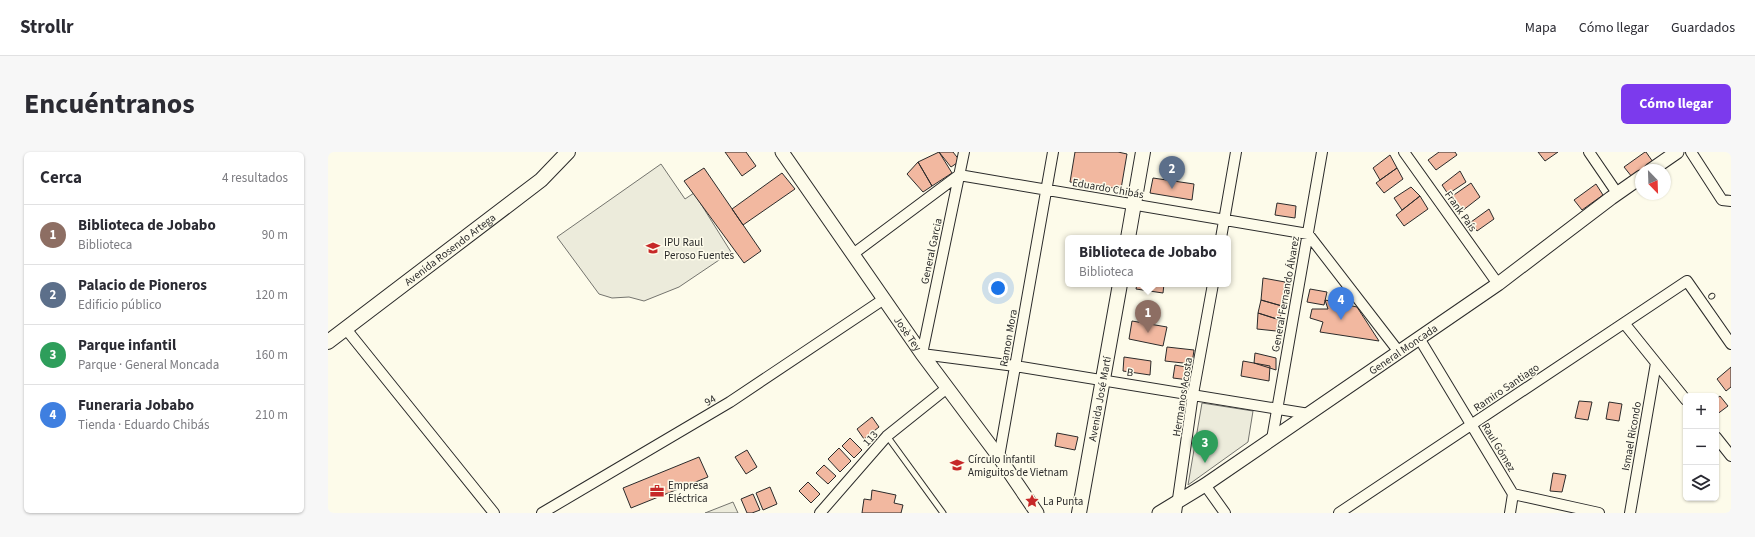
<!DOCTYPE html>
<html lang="es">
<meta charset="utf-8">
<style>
body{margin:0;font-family:"Source Sans 3",sans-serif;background:#f7f7f7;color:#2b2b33}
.controls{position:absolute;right:12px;bottom:12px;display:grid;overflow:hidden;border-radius:6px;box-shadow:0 1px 3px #0004}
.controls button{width:36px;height:36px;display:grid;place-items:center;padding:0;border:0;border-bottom:1px solid #e1e1e2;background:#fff;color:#2b2b33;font:20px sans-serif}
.compass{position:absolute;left:1307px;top:12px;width:36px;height:36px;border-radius:50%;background:#fff;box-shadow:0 1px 3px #0004;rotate:157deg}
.you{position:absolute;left:670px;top:136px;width:14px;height:14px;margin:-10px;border:3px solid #fff;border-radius:50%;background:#1a73e8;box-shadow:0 0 0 6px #1a73e833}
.badge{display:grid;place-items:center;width:26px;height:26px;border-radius:50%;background:#7c3aed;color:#fff;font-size:13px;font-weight:700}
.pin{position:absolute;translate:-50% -33px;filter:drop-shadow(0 1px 2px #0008)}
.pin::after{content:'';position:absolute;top:21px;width:14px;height:12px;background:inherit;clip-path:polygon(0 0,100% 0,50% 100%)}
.popup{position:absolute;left:737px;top:83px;width:166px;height:52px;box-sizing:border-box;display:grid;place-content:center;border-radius:6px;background:#fff;filter:drop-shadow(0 1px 3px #0005);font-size:13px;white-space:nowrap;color:#7c7c81}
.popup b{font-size:15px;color:#2b2b33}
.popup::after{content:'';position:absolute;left:50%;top:100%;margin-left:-8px;border:8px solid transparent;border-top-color:#fff}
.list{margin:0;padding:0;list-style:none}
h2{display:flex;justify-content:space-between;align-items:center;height:52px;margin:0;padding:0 16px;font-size:17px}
h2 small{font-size:13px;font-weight:400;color:#7c7c81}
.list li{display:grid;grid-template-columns:26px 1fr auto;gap:12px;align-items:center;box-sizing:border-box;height:60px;padding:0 16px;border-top:1px solid #e1e1e2}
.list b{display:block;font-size:15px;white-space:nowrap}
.list p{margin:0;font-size:13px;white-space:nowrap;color:#7c7c81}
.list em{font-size:13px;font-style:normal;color:#7c7c81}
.icon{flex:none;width:22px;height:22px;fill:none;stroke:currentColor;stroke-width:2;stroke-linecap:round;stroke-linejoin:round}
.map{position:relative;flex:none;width:1403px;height:361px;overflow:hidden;border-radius:6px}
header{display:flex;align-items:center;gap:24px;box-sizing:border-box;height:56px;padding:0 20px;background:#fff;border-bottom:1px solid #e1e1e2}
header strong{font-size:19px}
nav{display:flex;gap:22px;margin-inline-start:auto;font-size:14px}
.intro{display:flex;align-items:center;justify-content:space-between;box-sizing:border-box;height:96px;padding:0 24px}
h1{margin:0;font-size:28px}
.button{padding:10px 18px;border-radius:6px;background:#7c3aed;color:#fff;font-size:14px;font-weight:700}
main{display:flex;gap:24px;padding:0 24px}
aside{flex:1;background:#fff;border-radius:6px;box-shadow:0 1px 3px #0004}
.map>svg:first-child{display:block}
.green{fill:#ecebdb;stroke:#74746e}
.building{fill:#f2b8a0;stroke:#2b2b2b}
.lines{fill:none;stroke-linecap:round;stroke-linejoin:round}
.service-casing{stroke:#2b2b2b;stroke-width:7}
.minor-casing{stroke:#2b2b2b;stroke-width:12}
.tertiary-casing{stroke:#2b2b2b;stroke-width:15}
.secondary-casing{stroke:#2b2b2b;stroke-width:16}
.service{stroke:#fdfbea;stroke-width:5}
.minor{stroke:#fdfbea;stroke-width:10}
.tertiary{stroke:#fdfbea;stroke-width:13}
.secondary{stroke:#fdfbea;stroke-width:14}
.labels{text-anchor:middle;stroke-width:3;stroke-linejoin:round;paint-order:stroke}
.street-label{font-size:11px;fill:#2b2b2b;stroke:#fdfbea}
.poi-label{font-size:11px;fill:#2b2b2b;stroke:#fdfbea;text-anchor:start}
</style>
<header>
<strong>Strollr</strong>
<nav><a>Mapa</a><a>Cómo llegar</a><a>Guardados</a></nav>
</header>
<div class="intro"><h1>Encuéntranos</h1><a class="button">Cómo llegar</a></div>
<main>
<aside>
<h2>Cerca<small>4 resultados</small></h2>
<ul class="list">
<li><span class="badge" style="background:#8d6e63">1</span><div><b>Biblioteca de Jobabo</b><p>Biblioteca</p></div><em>90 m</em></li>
<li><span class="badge" style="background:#5c6f8a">2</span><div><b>Palacio de Pioneros</b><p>Edificio público</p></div><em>120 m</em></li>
<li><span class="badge" style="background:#2e9e5b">3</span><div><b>Parque infantil</b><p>Parque · General Moncada</p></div><em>160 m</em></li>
<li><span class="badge" style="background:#3f7fe0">4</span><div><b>Funeraria Jobabo</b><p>Tienda · Eduardo Chibás</p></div><em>210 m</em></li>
</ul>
</aside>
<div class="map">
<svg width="1403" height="361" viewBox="0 0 1403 361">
<rect width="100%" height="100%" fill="#fdfbea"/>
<!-- green -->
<path class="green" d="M333,12L357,47L366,41L403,100L351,135L316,149L301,145L284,146L271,142L229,85Z
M874,251L925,259L920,290L860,333Z
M405,350L410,361H377Z"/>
<!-- building -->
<path class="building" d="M397,0H418L428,14L414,24Z
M611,0H625L632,9L623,15Z
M611,0L624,21L604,34L590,10Z
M747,0H790L799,2L793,37L742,30Z
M1111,0H1127L1129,3L1108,18L1100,8Z
M1210,0H1230L1217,9Z
M1317,0H1318L1325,10L1304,25L1296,15Z
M1062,3L1069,16L1052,28L1045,16Z
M590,10L604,34L595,40L579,22Z
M376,16L433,99L416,111L356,29Z
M1069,16L1075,27L1056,41L1048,31Z
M1132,19L1138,30L1120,42L1114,33Z
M454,21L467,37L415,73L404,57Z
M825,26L866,32L864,48L822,41Z
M1143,31L1152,45L1134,59L1123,45Z
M1268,32L1275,43L1254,58L1246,48Z
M1083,35L1092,44L1074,58L1066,46Z
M1092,44L1100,57L1076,74L1068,63Z
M949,51L968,54L967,66L947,63Z
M1161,57L1166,67L1149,79L1143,70Z
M935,126L957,130L954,154L933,148Z
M809,132H836L835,141L808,137Z
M982,137L999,140L996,153L979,150Z
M933,148L954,154L952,168L930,161Z
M997,148L1029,155L1051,189L992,180L995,170L982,166L984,157H1000Z
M930,161L952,168L948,179L929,177Z
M804,169L839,175L835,194L801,187Z
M839,195L866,198L864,212L837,209Z
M927,201L948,206V218L926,211Z
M796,205L823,209L822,223L795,219Z
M915,209L942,214L941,229L913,224Z
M847,213L863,216L861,228L845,226Z
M1403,215V235L1398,239L1389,227Z
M1392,244L1400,254L1388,263V247Z
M1251,249L1264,250L1260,268L1247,266Z
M1281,250L1294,252L1291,269L1278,267Z
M544,265L551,275L536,287L529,277Z
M729,281L750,285L747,298L727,294Z
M522,286L534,298L526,306L514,294Z
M511,296L523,309L512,320L500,307Z
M419,298L429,315L418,322L407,305Z
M371,305L380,325L303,356L295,336Z
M496,313L508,324L500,332L488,321Z
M1225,321L1238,323L1234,340L1222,339Z
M480,330L492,342L483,351L471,339Z
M442,335L449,352L435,358L428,341Z
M544,338L568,343L566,351L575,353L573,361H534L536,347L543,348Z
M425,342L432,358L424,361H419L413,347Z"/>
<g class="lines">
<defs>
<path id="service" d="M559,284L615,361"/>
<path id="minor" d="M636,0L594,202L687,214L981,262
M1076,0L1170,132
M1261,0L1289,41
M1363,0L1394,48L1403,49
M893,86L908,0
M525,102L631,23L980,82L1071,200
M1296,171L1358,248
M18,177L166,361
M1091,186L1185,342L1271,361
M1388,285L1403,304
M944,287L994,0
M671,305L725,0
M877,333L897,361
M214,361L402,250L556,147
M492,361L559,284L619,236
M848,361L865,242L885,132
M1011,361L1359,129L1403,192
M1182,361L1185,342
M1302,361L1328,211"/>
<g id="tertiary">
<path id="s1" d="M454,0L594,202L671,305L709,361"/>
<path d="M1323,18L1349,0"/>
<path id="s2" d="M831,361L877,333L1170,132L1283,46L1313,25"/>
</g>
<g id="secondary">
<path d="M800,86L815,0"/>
<path id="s3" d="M0,190L213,28L240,0"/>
<path id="s4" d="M751,361L792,132"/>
</g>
</defs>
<!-- service casing -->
<use href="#service" class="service-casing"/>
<!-- minor casing -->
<use href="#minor" class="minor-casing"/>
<!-- tertiary casing -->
<use href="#tertiary" class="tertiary-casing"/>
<!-- secondary casing -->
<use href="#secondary" class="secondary-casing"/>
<!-- service -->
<use href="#service" class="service"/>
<!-- minor -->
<use href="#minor" class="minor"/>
<!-- tertiary -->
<use href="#tertiary" class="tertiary"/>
<!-- secondary -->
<use href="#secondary" class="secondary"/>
</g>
<!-- icons -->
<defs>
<symbol id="school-bare" viewBox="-9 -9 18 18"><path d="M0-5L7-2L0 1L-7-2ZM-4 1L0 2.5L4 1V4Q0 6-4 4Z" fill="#c62828" stroke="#fdfbea" stroke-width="2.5" paint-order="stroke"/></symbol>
<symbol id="office-bare" viewBox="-9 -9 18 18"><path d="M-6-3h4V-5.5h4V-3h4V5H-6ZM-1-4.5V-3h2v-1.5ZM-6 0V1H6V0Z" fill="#c62828" stroke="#fdfbea" stroke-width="2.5" paint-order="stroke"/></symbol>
<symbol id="sight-bare" viewBox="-9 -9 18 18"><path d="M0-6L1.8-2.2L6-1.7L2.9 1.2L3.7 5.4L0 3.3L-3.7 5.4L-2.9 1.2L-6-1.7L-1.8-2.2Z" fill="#c62828" stroke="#fdfbea" stroke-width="2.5" paint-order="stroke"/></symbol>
</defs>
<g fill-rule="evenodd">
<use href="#school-bare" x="315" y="86" width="20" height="20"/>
<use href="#school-bare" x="619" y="303" width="20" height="20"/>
<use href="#office-bare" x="319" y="329" width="20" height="20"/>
<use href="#sight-bare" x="694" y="339" width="20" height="20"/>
</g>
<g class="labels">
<!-- street labels -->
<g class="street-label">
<text transform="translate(780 36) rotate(10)" y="4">Eduardo Chibás</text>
<text transform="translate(1133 59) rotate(55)" y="4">Frank País</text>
<text dy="4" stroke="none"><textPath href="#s3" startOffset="153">Avenida Rosendo Artega</textPath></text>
<text transform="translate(603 99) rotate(-78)" y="4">General Garcia</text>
<text transform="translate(957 142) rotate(-80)" y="4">General Fernando Álvarez</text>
<text transform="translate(1384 144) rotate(55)" y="4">O</text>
<text dy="4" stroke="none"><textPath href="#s1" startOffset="221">Josè Tey</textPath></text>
<text transform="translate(680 186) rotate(-80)" y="4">Ramon Mora</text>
<text dy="4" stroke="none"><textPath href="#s2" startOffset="294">General Moncada</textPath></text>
<text transform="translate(802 220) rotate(9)" y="4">B</text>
<text transform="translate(1178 235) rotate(-34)" y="4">Ramiro Santiago</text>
<text transform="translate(854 245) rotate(-81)" y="4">Hermanos Acosta</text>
<text dy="4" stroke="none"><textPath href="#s4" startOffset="116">Avenida José Martí</textPath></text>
<text transform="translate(382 248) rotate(-31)" y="4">94</text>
<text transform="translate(1303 284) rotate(-80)" y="4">Ismael Ricondo</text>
<text transform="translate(542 286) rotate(-48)" y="4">113</text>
<text transform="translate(1171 295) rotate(59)" y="4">Raul Gómez</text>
</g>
<!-- poi labels -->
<g class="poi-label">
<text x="336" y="94">IPU Raul<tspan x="336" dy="13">Peroso Fuentes</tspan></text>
<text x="640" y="311">Círculo Infantil<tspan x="640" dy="13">Amiguitos de Vietnam</tspan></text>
<text x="340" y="337">Empresa<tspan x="340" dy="13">Eléctrica</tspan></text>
<text x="715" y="353">La Punta</text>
</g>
</g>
</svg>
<div class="controls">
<button>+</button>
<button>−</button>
<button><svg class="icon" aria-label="layers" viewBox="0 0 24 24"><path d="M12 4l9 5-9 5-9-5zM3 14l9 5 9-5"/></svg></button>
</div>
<svg class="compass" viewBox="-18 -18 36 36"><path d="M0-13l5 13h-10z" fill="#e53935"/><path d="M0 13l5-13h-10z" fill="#7c7c81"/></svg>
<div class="you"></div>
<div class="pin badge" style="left:820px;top:181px;background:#8d6e63">1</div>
<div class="popup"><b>Biblioteca de Jobabo</b>Biblioteca</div>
<div class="pin badge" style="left:844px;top:37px;background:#5c6f8a">2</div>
<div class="pin badge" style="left:877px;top:311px;background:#2e9e5b">3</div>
<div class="pin badge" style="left:1013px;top:168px;background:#3f7fe0">4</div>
</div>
</main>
